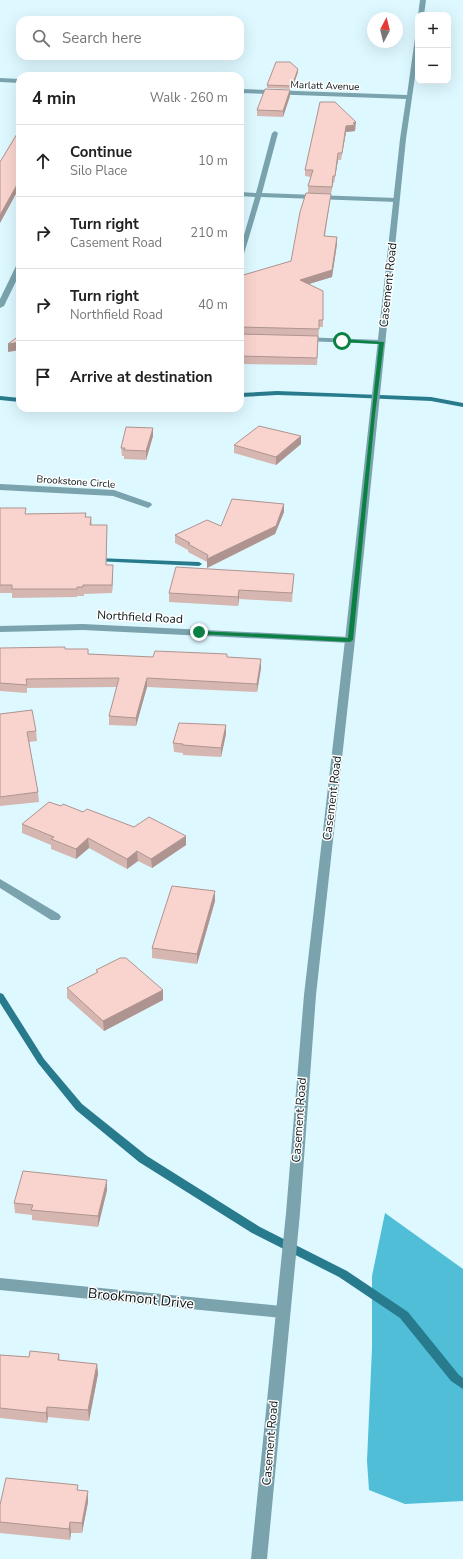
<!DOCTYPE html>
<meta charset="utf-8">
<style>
body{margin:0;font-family:"Nunito Sans",sans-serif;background:#f2f2f2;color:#222}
.controls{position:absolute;right:12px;top:12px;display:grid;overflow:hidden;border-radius:8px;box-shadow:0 4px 16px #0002}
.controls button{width:36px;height:36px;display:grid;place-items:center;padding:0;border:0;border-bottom:1px solid #e0e0e0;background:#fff;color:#222;font:20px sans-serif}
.compass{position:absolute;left:367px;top:12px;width:36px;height:36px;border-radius:50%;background:#fff;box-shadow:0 4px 16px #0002;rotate:7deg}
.stop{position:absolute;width:12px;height:12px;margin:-9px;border:3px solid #0b8043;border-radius:50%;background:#fff}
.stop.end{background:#0b8043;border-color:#fff;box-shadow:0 1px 4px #0008}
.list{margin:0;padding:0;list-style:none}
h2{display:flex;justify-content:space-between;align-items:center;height:52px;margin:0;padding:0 16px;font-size:17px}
h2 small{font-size:13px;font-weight:400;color:#767676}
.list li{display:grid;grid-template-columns:26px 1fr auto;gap:12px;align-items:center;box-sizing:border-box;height:72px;padding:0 16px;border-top:1px solid #e0e0e0}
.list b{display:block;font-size:15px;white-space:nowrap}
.list p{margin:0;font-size:13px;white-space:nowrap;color:#767676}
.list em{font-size:13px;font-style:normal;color:#767676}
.icon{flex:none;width:22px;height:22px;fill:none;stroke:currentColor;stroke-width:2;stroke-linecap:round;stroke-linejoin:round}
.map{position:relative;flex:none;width:463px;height:1559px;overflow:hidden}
.search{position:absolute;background:#fff;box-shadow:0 4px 16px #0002;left:16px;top:16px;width:228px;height:44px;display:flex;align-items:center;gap:10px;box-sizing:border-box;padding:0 14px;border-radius:12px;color:#767676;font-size:15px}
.panel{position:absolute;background:#fff;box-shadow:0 4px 16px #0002;left:16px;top:72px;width:228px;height:340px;border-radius:12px}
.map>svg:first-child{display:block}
.forest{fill:#51bed8}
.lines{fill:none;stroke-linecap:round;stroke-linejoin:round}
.stream{fill:#287b8d;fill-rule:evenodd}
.minor{fill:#7aa3ae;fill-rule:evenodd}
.tertiary{fill:#7aa3ae;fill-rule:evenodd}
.wall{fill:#d6b6b1}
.shaded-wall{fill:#ae9490}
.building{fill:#f9d4ce;stroke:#ae9490}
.route{fill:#0b8043}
.labels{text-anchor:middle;stroke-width:3;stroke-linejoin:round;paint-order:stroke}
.far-street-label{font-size:10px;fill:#0a1315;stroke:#fff}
.street-label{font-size:12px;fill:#0a1315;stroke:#fff}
.near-street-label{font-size:14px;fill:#0a1315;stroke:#fff}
</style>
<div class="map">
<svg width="463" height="1559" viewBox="0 0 463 1559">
<rect width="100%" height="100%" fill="#def8ff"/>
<!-- forest -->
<path class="forest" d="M385,1213L463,1269V1501L405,1504L369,1490L367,1461L372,1348V1276Z"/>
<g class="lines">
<!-- stream -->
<path class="stream" d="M277,391L431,397L463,403V407L431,401L342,397L277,395L240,397V393Z
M0,396L20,398V402L0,400Z
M97,558L199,562L202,564L199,566L95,561L94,560Z
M0,993L3,994L44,1059L82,1104L147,1156L260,1227L347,1271L408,1312L459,1375L463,1378V1389L451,1381L400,1318L339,1277L252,1233L139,1162L76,1110L38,1063L0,1003Z"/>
<!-- minor -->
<path class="minor" d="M275,131L278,133L262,193L396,198L399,200L396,202L261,197L243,257L240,258V249L255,197L240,196V192L256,193L272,133Z
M20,264V273L4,306L0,308V299L16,266Z
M301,337L382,340L386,342L382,344L304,341L300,339Z
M0,484L114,490L151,503L152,505L148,508L113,496L0,490Z
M83,624L350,637L355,640L350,643L83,630L0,632V626Z
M0,879L59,914L61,917L59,920H51L0,888Z
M0,1278L282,1306L287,1308L290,1312L287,1316L282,1318L0,1290Z"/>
<!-- tertiary -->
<path class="tertiary" d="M420,0H426L424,15H418Z
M418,36V56L406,139L355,640L316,995L300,1213L267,1559H251L286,1213L304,995L345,640L400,139L406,99L240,93V89L407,95L415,38Z
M0,78L20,79V83L0,82Z"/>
</g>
<!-- wall -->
<path class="wall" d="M298,72L292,89L267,88V85Z
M290,90V96L283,117L257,116V110Z
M320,102L356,129H355V131L346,132L341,160H338L334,183H333L331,194L308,193V186L311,177L305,176V170Z
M20,129V190H18L0,223V162Z
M330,201L325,236L337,244L332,277L309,284L323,291V327H319L317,365L240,364V276L291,261Z
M153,436L146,460L124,459V456H122L121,448Z
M301,436V444L276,465L234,453V445Z
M284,504V512L275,534L207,568V562L188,552V550L175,543V535L221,526Z
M0,508L26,514L86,513V517H91L92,525H107V533L106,565L113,574L112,593L84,594V596H77V597L12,598V593H0Z
M294,574L292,602L239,599L238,606L169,602V593Z
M0,648L65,649L88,654L153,657H227L261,668L257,692L147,687L136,726L109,725V716L117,687L27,688V693L0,691Z
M0,714L36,731L37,741L29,742L38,792L39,802L0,806Z
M226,725V734L221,757L183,755V753L174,752L173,743Z
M61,806L83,812L134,827L186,845L152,868L138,861L127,869L89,848L76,859L51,849V845L22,833V824Z
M215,901L197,964L152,958V948Z
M96,970L163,990V1000L104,1031L67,998V988L97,973Z
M107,1190L98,1227L32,1220V1215L15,1213L14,1203Z
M59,1354L60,1361L97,1364L98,1374L89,1421L48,1417L47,1423L0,1418V1355L29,1357Z
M78,1485V1490L88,1491V1502L82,1533H71L70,1540L0,1533V1505Z"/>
<!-- shaded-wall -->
<path class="shaded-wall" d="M298,69V72L292,89V86Z
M290,90V96L283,117V111Z
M243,114V120L240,126V120Z
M356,122L355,131L346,132L341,160L342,153L346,126L353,123Z
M338,153V160L334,183L335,176Z
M333,176V183L331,194L332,187Z
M18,183V190L0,223V215Z
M337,237V244L332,277L299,287L300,280Z
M20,342V350L8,352V344Z
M153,428V436L146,460V451Z
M301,436V444L276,465V457Z
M284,504V512L275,534L207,568V559Z
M113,565V574L112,593V585Z
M239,590V599L238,606V597Z
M261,659V668L257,692V684Z
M147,678V687L136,726V718Z
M226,725V734L221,757V748Z
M186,836V845L152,868L151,859Z
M88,838L89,848L76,859V849Z
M137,851L138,861L127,869V859Z
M215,891V901L197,964V954Z
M163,990V1000L104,1031L103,1021Z
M107,1180V1190L98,1227V1216Z
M97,1364L98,1374L89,1421L88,1410Z
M47,1407L48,1417L47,1423L46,1413Z
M88,1491V1502L82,1533V1523Z
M70,1522L71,1533L70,1540L69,1529Z"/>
<!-- building -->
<path class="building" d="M276,62H290L298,69L292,86L267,85Z
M265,89L290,90L283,111L257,110Z
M320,102H335L356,122L353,123L355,125L346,126L342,153H338L335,176H333L332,187L308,186L313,170H305Z
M240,113L243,114L240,120Z
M20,129V182L18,183L0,215V162Z
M306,193L331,194L324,236L337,237L332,270L300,280L323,291V320H319V329L240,327V276L291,261L300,212Z
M240,334L318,336L317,358L240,356Z
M20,335V342L8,344Z
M259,426L301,436L276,457L234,445Z
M126,427L153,428L146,451L124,450L125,448H121Z
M232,499L284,504L276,526L207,559L208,555L188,544L190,543L175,535L207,520L221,526Z
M0,508H26L25,514L86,513L85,517H91L90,525H107L106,565H113L112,585H83V587H77V589H12V585H0Z
M176,567L294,574L292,593L239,590L238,597L169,593Z
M65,647V649H88V654L153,657L155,651L227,654V657L261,659L257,684L147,678L136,718L109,716L119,678L26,679L27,685L0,683V648Z
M32,710L36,731L27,732L38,792L0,797V714Z
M179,723L226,725L221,748L183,745V744L173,743Z
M49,802L61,806L63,804L83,812L87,809L134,827L149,817L186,836L151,859L137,851L127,859L88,838L76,849L51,839L54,837L22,824Z
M172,886L215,891L197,954L152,948Z
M120,958H126L163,990L103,1021L67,988L98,972L96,970Z
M23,1171L107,1180L98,1216L31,1210L33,1205L14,1203Z
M30,1351L59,1354L58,1360L97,1364L88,1410L47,1407L46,1413L0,1408V1355L29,1357Z
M6,1478L78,1485L77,1490L88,1491L82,1523L70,1522L69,1529L0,1522V1505Z"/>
<!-- route -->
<path class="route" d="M342,339L384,342L375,415L353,640L350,642L197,634L196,632L199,631L348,638L379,344L341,342Z"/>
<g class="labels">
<!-- far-street labels -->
<g class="far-street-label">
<text transform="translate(325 85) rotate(2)" y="4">Marlatt Avenue</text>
<text transform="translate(76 481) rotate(4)" y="4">Brookstone Circle</text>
</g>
<!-- street labels -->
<g class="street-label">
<text transform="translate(388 285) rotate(-84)" y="4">Casement Road</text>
<text transform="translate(140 617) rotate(3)" y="4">Northfield Road</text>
<text transform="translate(332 798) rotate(-83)" y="4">Casement Road</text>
<text transform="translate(299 1120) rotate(-86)" y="4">Casement Road</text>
<text transform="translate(270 1443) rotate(-85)" y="4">Casement Road</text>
</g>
<!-- near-street labels -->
<g class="near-street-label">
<text transform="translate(141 1298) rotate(6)" y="5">Brookmont Drive</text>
</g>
</g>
</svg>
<div class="controls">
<button>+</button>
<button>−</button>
</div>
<svg class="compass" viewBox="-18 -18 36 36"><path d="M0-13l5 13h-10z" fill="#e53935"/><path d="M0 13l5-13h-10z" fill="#767676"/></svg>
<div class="stop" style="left:342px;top:341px"></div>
<div class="stop end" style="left:199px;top:632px"></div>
<div class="search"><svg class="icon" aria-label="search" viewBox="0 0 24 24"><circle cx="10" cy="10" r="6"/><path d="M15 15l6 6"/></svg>Search here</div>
<section class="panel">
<h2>4 min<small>Walk · 260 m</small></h2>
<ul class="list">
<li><svg class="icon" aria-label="ahead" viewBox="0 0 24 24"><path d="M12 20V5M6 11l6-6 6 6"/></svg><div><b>Continue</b><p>Silo Place</p></div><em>10 m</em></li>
<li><svg class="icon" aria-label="right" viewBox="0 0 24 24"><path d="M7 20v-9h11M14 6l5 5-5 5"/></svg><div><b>Turn right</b><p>Casement Road</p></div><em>210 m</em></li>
<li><svg class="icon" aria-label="right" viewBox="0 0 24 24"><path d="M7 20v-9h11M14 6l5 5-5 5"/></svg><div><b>Turn right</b><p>Northfield Road</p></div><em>40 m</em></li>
<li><svg class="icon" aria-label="arrive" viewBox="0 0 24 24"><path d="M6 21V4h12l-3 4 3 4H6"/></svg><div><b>Arrive at destination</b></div></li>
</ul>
</section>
</div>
